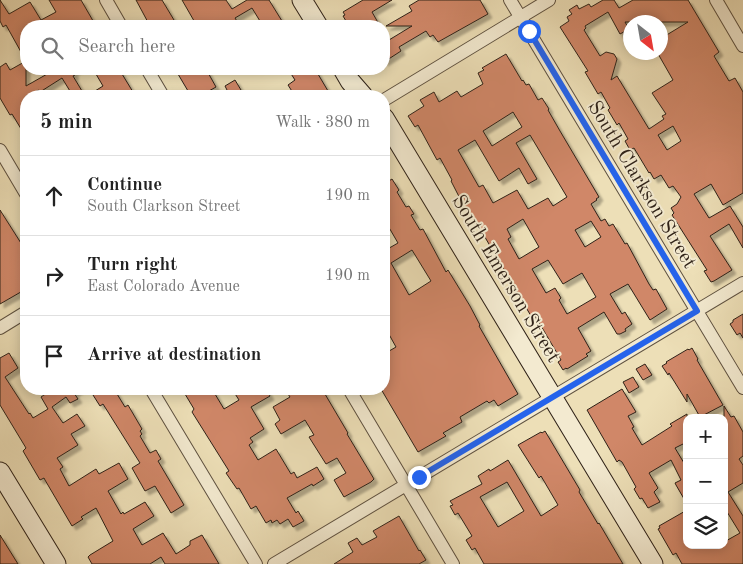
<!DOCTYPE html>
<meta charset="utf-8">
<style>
body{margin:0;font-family:"Old Standard TT",serif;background:#f2f2f2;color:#222}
.controls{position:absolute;right:15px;bottom:15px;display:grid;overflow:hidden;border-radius:10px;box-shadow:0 2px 12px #0003}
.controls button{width:45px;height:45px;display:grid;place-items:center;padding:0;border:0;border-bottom:1px solid #e0e0e0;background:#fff;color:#222;font:25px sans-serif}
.compass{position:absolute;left:623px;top:15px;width:45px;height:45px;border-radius:50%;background:#fff;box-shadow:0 2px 12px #0003;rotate:149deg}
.stop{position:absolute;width:15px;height:15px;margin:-11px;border:4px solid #2563eb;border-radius:50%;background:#fff}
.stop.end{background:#2563eb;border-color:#fff;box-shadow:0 1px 5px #0008}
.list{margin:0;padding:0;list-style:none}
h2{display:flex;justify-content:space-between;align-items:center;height:65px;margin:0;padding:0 20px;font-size:21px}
h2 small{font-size:16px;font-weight:400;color:#767676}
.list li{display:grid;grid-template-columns:32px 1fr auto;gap:15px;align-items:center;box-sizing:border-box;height:80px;padding:0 20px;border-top:1px solid #e0e0e0}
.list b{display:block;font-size:19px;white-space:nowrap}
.list p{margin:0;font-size:16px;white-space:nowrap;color:#767676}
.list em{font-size:16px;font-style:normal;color:#767676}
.icon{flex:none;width:28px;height:28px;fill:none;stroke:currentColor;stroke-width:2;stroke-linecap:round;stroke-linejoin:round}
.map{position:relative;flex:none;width:743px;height:564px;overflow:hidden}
.search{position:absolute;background:#fff;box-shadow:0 2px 12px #0003;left:20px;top:20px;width:370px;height:55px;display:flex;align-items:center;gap:12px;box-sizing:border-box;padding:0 18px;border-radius:20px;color:#767676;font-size:19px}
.panel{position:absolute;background:#fff;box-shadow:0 2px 12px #0003;left:20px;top:90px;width:370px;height:305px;border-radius:20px}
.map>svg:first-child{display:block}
.building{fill:#d08768;stroke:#2f2218;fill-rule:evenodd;filter:url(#shadow)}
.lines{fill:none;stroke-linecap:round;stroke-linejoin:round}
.street-casing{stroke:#5e5140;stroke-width:14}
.secondary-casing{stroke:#2f2218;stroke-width:21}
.street{stroke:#f3ead0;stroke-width:12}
.secondary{stroke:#f3ead0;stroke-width:19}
.route{stroke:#2563eb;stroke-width:6}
.labels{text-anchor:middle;stroke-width:4;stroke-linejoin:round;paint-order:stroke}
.street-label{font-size:20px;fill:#2f2218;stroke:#f3ead0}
</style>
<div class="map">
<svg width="743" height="564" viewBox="0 0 743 564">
<defs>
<filter id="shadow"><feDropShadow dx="4" dy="4" stdDeviation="1" flood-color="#0004"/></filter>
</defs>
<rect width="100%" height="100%" fill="#eddfb7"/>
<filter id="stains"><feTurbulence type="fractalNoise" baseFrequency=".004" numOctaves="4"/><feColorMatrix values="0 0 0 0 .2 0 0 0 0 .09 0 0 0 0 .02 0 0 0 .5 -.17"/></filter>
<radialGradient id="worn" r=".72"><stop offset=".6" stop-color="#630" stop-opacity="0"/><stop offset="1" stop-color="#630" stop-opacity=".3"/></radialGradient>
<!-- building -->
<path class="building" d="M0,0L9,14L30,2L41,20L56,12L49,0H81L96,26H26V35L23,36L25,39L26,38V86L56,69H78L73,72L75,75L73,76L85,96H73L62,78L40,92L39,90L26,96V112L23,114L26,120V137L12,114L10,115L0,98V67L6,63L10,70L26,61L6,25L3,27L0,21Z
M136,0H162L174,20L170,23L172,26H150Z
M182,0H226L232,9L247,0H269L282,21L272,26H263L252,8L235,18L240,26H197Z
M363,0H392L372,12L380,26H349L343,16L345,15L343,12Z
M419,0H480L488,14L438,42L433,35L430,37L426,31L399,47L401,51L384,62V43L412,26H386L412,11L409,6Z
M603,0H614L619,8L633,0H688L719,52L714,56L729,81L735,78L743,92V193L723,205L711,184L694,194L709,218L730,206L743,227V248L729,224L710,236L732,270L714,281L711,282L704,271L707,270L672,215L674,213L671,208L677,204L681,197L673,186L669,188L661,175L654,179L650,172L649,173L634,148L630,150L625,141L628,139L619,123L617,125L608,110L610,108L601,92L598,94L585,72L588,71L560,27L569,21L567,17L572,14L569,10L577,5L579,9L589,4L591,7ZM608,12L620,34L629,29L625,22H688L660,39V52H657L673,80L652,93L666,114L662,116L664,119L649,129L617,76L611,80L617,59L614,54L606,52L600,56L584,30L586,28L585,26ZM673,126L681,141L667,150L658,135Z
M506,54L522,81L523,80L526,85L529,84L538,100L542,98L549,109L548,110L560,131L599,197L596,199L597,200L591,204L601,221L605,219L609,226L613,224L625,244L627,243L649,284L653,290L656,289L667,309L650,320L628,284L610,294L622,314L625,312L632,324L625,329L626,331L620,334H617L604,312L578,328L591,351L586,354L588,356L567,369L566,368L563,370L558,362L561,360L534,314L531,316L472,215L469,216L451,181L452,180L440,158L437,160L418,125L415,127L408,116L424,106L420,100L434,92L439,102L457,91L461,97L483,84L478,73L484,70L482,68ZM513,112L522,127L492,146L483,131ZM530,135L567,197L553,206L548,198L528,209L517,190L493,203L483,185L479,187L458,150L475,140L499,181L519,168L528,184L537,179L516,143ZM523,219L539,247L519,259L508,239L511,237L507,229ZM591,221L601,237L585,247L575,230ZM548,260L563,284L582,273L596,297L567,314L559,300L561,298L555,288L546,293L532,269Z
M93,69H119L133,92L125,96H87L103,86Z
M175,69H206L216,87L200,96H191Z
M288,69H310L311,71L315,69L331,96H301L300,93L295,96L288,85L295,80Z
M235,80L241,90L230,96L225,86Z
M392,179L399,190L397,192L406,207L409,206L414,214L411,215L420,230L423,229L446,272L448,270L470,306L480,325L479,326L518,394L498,406L494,400L489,403L487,401L460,417L462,422L443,433L446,436L418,452L381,389H384V354L396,347L386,329L389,328L384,319V250V251L398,243L384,219V184ZM412,250L431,281L409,295L391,263Z
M0,210L26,251V289L0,304Z
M743,314V338L740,333L737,335L730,324L733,322V320Z
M692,348L698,359L697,360L723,405L700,417L687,394V402L669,373L668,375L662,366L667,363L666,362L688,349L689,350Z
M9,353L18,368L5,377L29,414L30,413L33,418L48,409L41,397L50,391L52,394L60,389H80L74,393L78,399L70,403L66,397L52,407L63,423L77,414L85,426L71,434L78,445L57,458L63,467L60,469L69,486L96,469L99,474L119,463L128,479L108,491L121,514L123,512L124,514L145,502L154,516L133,529L142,545L163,533L176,554L190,545V541L202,535L219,564H165L161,557L150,564H92L88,557L90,555L113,541L96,508L81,517L83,519L72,526L45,480L44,478L40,480L23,451L26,448L0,405V358Z
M645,364L652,375L643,380L636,369Z
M633,377L639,387L629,393L623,382Z
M103,389H114L125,407L128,405L142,429L140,431L142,434L140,436L150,453L156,450L161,459L158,461L184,505L171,513L155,486L145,491L132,468L140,463L103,404L100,406L93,395Z
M182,389H212L224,409L239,400L232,389H266L270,396L251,407L264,429L250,438L253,442L249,445L258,460L276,449L291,474L294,472L297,478L317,467L324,479L313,486L312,484L287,498L296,513L298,511L304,521L293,527L288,519L280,524L277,520L272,523L271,520L266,523L256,506L251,509L239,488L237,489L226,473L229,471L192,412L194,409Z
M297,389H322L348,433L347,434L374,479L371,482L344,497L334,480L346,473L337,458L326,464L309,437L314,435L305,420L281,434L275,424L280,420L273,407L290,397L288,394Z
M622,389L636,412L628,416L634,427L632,428L642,445L672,426L670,424L687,414V442L675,448L687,468V504L676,485L675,483L681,480L671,460L649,473L658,488L654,492L660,502L648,508L642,498L640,499L634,489L636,487L622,462L619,460L617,462L587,410Z
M724,406L731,417L734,416L743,432V456L739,459L743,465V483L728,492L743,516V564H682L676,553L673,555L658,529L660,528L659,526L687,510V545H724V542L740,533L724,507Z
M545,431L580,490L579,492L598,524L599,523L623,564H484L475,548L472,550L466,540L472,536L458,513L455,515L450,506L453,505L450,501L482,484L478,476L489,469L490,471L508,460L541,516L558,505L541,476L539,478L518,445L541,432L542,433ZM507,482L524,511L498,527L480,497Z
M399,516L419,551L420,550L426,560L419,564H334L353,552L348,543L357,538L362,545L377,537L373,531Z
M0,535L18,564H0Z"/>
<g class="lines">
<defs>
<path id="street" d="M106,0L121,26
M510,0L743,388
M716,0L743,46
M147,69L163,96
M384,100L549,0
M0,150L26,194
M0,328L26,312
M151,389L256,564
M349,389L453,564
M274,564L743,283"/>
<path id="secondary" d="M302,0L318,26
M343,69L350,81L363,96
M384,118L653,564
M0,472L56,564"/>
</defs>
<!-- street casing -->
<use href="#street" class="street-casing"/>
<!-- secondary casing -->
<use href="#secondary" class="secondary-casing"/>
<!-- street -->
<use href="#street" class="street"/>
<!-- secondary -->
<use href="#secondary" class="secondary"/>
</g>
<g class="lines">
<!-- route -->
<path class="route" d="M419,477L697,311L529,31"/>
</g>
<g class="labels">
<!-- street labels -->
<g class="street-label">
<text transform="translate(643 184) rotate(59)" y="7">South Clarkson Street</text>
<text transform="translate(507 278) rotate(59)" y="7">South Emerson Street</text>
</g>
</g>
<rect width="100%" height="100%" filter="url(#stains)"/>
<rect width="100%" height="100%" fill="url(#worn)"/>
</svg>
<div class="controls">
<button>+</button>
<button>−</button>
<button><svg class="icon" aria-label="layers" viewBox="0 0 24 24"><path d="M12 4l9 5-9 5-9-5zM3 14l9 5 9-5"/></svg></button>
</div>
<svg class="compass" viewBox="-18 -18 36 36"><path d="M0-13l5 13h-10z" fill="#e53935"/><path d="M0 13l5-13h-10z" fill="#767676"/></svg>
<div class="stop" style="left:529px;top:31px"></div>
<div class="stop end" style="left:419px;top:477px"></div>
<div class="search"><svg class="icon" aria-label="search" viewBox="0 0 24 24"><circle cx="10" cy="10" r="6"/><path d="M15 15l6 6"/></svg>Search here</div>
<section class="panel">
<h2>5 min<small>Walk · 380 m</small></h2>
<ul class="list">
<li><svg class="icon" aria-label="ahead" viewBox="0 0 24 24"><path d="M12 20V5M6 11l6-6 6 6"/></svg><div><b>Continue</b><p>South Clarkson Street</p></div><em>190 m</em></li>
<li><svg class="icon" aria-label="right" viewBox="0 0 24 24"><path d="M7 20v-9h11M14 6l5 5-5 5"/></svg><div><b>Turn right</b><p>East Colorado Avenue</p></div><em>190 m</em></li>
<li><svg class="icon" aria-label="arrive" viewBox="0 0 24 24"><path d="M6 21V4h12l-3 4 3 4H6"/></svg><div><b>Arrive at destination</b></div></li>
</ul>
</section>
</div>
